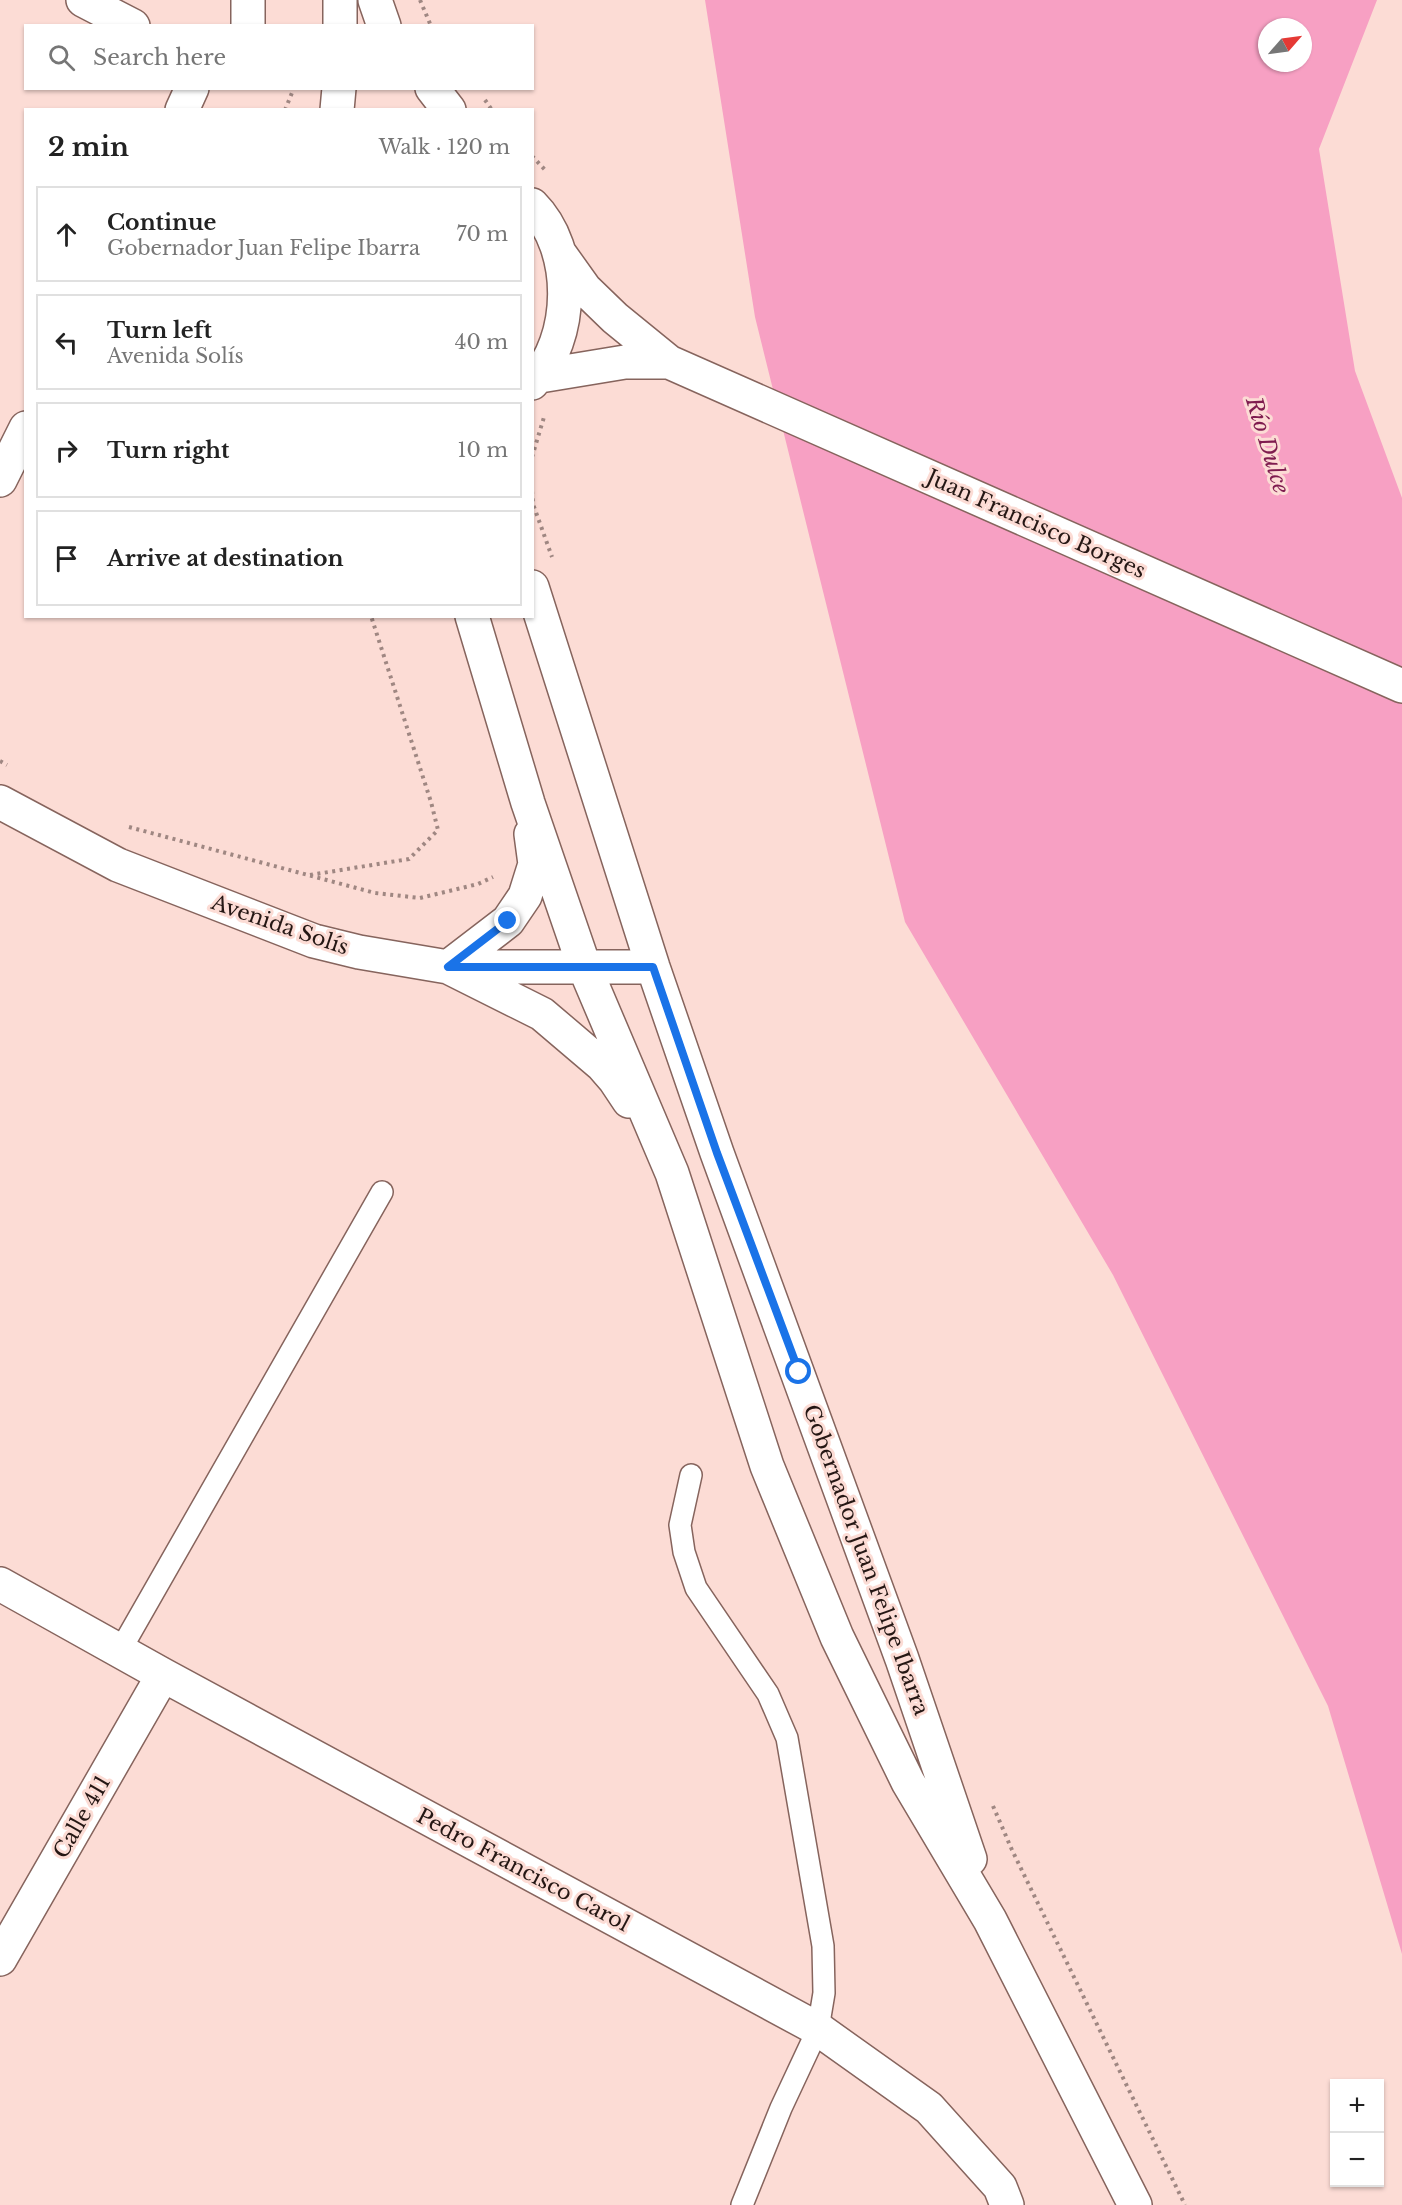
<!DOCTYPE html>
<meta charset="utf-8">
<style>
body{margin:0;font-family:"Libre Baskerville",serif;background:#f2f2f2;color:#222}
.controls{position:absolute;right:18px;bottom:18px;display:grid;overflow:hidden;border-radius:0px;box-shadow:0 2px 4px #0004}
.controls button{width:54px;height:54px;display:grid;place-items:center;padding:0;border:0;border-bottom:2px solid #e0e0e0;background:#fff;color:#222;font:30px sans-serif}
.compass{position:absolute;left:1258px;top:18px;width:54px;height:54px;border-radius:50%;background:#fff;box-shadow:0 2px 4px #0004;rotate:62deg}
.stop{position:absolute;width:18px;height:18px;margin:-14px;border:4px solid #1a73e8;border-radius:50%;background:#fff}
.stop.end{background:#1a73e8;border-color:#fff;box-shadow:0 2px 6px #0008}
.list{margin:0;padding:0;list-style:none}
h2{display:flex;justify-content:space-between;align-items:center;height:78px;margin:0;padding:0 24px;font-size:26px}
h2 small{font-size:20px;font-weight:400;color:#767676}
.list li{display:grid;grid-template-columns:39px 1fr auto;gap:18px;align-items:center;box-sizing:border-box;height:96px;margin:0 12px 12px;padding:0 12px;border:2px solid #e0e0e0;border-radius:0px}
.list b{display:block;font-size:22px;white-space:nowrap}
.list p{margin:0;font-size:20px;white-space:nowrap;color:#767676}
.list em{font-size:20px;font-style:normal;color:#767676}
.icon{flex:none;width:33px;height:33px;fill:none;stroke:currentColor;stroke-width:2;stroke-linecap:round;stroke-linejoin:round}
.map{position:relative;flex:none;width:1402px;height:2205px;overflow:hidden}
.search{position:absolute;background:#fff;box-shadow:0 2px 4px #0004;left:24px;top:24px;width:510px;height:66px;display:flex;align-items:center;gap:15px;box-sizing:border-box;padding:0 21px;border-radius:0px;color:#767676;font-size:22px}
.panel{position:absolute;background:#fff;box-shadow:0 2px 4px #0004;left:24px;top:108px;width:510px;height:510px;border-radius:0px}
.map>svg:first-child{display:block}
.water{fill:#f7a0c3;fill-rule:evenodd}
.lines{fill:none;stroke-linecap:round;stroke-linejoin:round}
.lane-casing{stroke:#86645d;stroke-width:24}
.street-casing{stroke:#86645d;stroke-width:36}
.secondary-casing{stroke:#86645d;stroke-width:36}
.path{stroke:#9f8782;stroke-width:4;stroke-dasharray:3 4.5;stroke-linecap:butt}
.lane{stroke:#fff;stroke-width:21}
.street{stroke:#fff;stroke-width:33}
.secondary{stroke:#fff;stroke-width:33}
.route{stroke:#1a73e8;stroke-width:8}
.labels{text-anchor:middle;stroke-width:6;stroke-linejoin:round;paint-order:stroke}
.street-label{font-size:21px;fill:#251714;stroke:#fcdcd5}
.water-label{font-size:22px;font-style:italic;fill:#7f1c4f;stroke:#fcdcd5}
</style>
<div class="map">
<svg width="1402" height="2205" viewBox="0 0 1402 2205">
<rect width="100%" height="100%" fill="#fcdcd5"/>
<!-- water -->
<path class="water" d="M705,0H1377L1319,149L1355,371L1402,498V1954L1328,1706L1113,1275L905,922L755,317ZM1267,27H1303V63H1267Z"/>
<g class="lines">
<defs>
<path id="lane" d="M691,1475L680,1525L684,1552L696,1588L768,1694L787,1738L823,1946L824,1993L818,2029L781,2108L742,2205
M121,1649L382,1192"/>
<path id="street" d="M83,0L133,26
M248,26V0
M182,110L192,88
M0,480L26,428
M0,1584L163,1675L818,2029L929,2108L1000,2187L1007,2205
M0,1959L163,1675"/>
<path id="secondary" d="M340,0V26
M375,0L384,26
M432,88L449,110
M337,110L339,88
M532,205C576,249 575,339 532,383
M560,254L585,289L615,318L669,362L1402,686
M540,376L625,362H669
M532,587L653,967L717,1153L902,1659L970,1859
M472,616L528,803L584,966L672,1173L767,1466L837,1637L908,1782L990,1920L1135,2205
M0,802L118,865L314,941L359,952L448,967H653
M531,834L535,864L525,896L508,921L448,967L542,1014L602,1065L615,1080L629,1101"/>
</defs>
<!-- lane casing -->
<use href="#lane" class="lane-casing"/>
<!-- street casing -->
<use href="#street" class="street-casing"/>
<!-- secondary casing -->
<use href="#secondary" class="secondary-casing"/>
<!-- path -->
<path class="path" d="M420,0L431,26
M485,100L492,110
M285,110L294,88
M532,156L546,171
M532,457L544,417
M532,491L533,504L552,557
M0,761L7,765
M129,827L375,893L420,898L478,884L493,877
M310,875L409,859L438,830L431,802L371,616
M993,1806L1012,1850L1185,2205"/>
<!-- lane -->
<use href="#lane" class="lane"/>
<!-- street -->
<use href="#street" class="street"/>
<!-- secondary -->
<use href="#secondary" class="secondary"/>
</g>
<g class="lines">
<!-- route -->
<path class="route" d="M508,921L448,967H653L717,1153L799,1372"/>
</g>
<g class="labels">
<!-- street labels -->
<g class="street-label">
<text transform="translate(1036 524) rotate(24)" y="7">Juan Francisco Borges</text>
<text transform="translate(280 925) rotate(19)" y="7">Avenida Solís</text>
<text transform="translate(866 1560) rotate(70)" y="7">Gobernador Juan Felipe Ibarra</text>
<text transform="translate(82 1817) rotate(-60)" y="7">Calle 411</text>
<text transform="translate(523 1870) rotate(28)" y="7">Pedro Francisco Carol</text>
</g>
<!-- water labels -->
<g class="water-label">
<text transform="translate(1268 445) rotate(73)" y="8">Río Dulce</text>
</g>
</g>
</svg>
<div class="controls">
<button>+</button>
<button>−</button>
</div>
<svg class="compass" viewBox="-18 -18 36 36"><path d="M0-13l5 13h-10z" fill="#e53935"/><path d="M0 13l5-13h-10z" fill="#767676"/></svg>
<div class="stop" style="left:799px;top:1372px"></div>
<div class="stop end" style="left:508px;top:921px"></div>
<div class="search"><svg class="icon" aria-label="search" viewBox="0 0 24 24"><circle cx="10" cy="10" r="6"/><path d="M15 15l6 6"/></svg>Search here</div>
<section class="panel">
<h2>2 min<small>Walk · 120 m</small></h2>
<ul class="list">
<li><svg class="icon" aria-label="ahead" viewBox="0 0 24 24"><path d="M12 20V5M6 11l6-6 6 6"/></svg><div><b>Continue</b><p>Gobernador Juan Felipe Ibarra</p></div><em>70 m</em></li>
<li><svg class="icon" aria-label="left" viewBox="0 0 24 24"><path d="M17 20v-9H6M10 6l-5 5 5 5"/></svg><div><b>Turn left</b><p>Avenida Solís</p></div><em>40 m</em></li>
<li><svg class="icon" aria-label="right" viewBox="0 0 24 24"><path d="M7 20v-9h11M14 6l5 5-5 5"/></svg><div><b>Turn right</b></div><em>10 m</em></li>
<li><svg class="icon" aria-label="arrive" viewBox="0 0 24 24"><path d="M6 21V4h12l-3 4 3 4H6"/></svg><div><b>Arrive at destination</b></div></li>
</ul>
</section>
</div>
